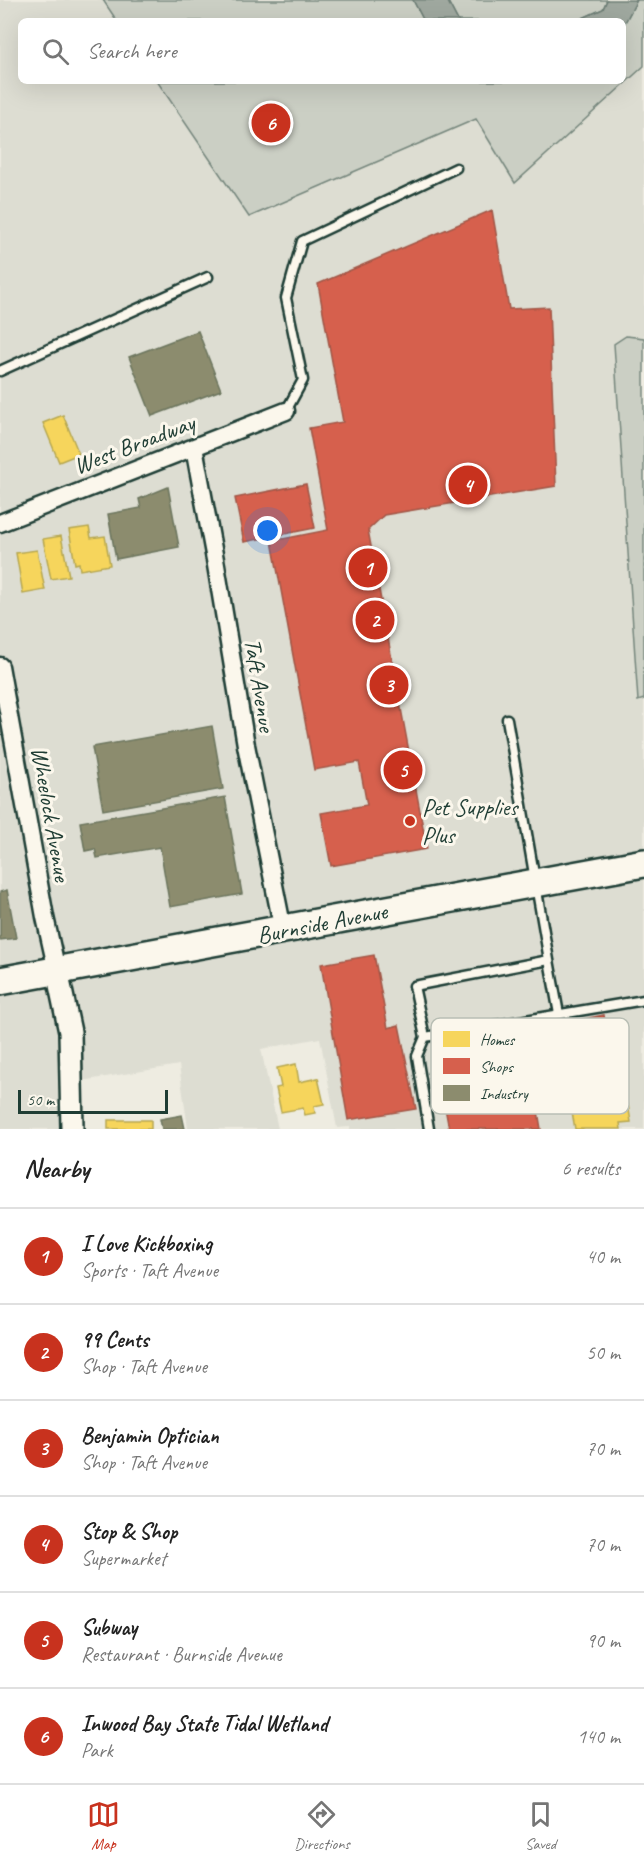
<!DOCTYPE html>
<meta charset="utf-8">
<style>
body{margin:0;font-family:Caveat,sans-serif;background:#f2f2f2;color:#222}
.scale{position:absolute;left:18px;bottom:15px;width:150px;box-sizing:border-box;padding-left:6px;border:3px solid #1f3d34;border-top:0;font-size:16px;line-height:21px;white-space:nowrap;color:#1f3d34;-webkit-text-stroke:4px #fbf7ec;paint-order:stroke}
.you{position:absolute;left:268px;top:531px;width:21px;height:21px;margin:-15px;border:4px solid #fff;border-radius:50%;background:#1a73e8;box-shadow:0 0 0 9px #1a73e833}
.badge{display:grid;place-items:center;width:39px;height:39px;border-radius:50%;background:#c8321e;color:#fff;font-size:20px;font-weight:700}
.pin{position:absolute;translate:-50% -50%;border:3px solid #fff;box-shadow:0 2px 6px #0006}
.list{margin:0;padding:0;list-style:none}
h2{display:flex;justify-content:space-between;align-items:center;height:78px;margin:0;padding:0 24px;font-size:26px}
h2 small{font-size:20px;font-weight:400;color:#767676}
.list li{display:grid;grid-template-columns:39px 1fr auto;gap:18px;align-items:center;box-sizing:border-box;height:96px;padding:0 24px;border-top:2px solid #e0e0e0}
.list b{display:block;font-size:22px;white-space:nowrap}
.list p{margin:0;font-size:20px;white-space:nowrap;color:#767676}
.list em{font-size:20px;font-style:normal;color:#767676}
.icon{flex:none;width:33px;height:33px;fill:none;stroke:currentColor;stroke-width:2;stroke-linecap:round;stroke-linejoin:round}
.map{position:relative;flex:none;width:644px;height:1129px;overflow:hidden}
.search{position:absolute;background:#fff;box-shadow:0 6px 24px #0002;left:18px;right:18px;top:18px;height:66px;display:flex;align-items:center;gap:15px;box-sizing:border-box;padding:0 21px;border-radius:9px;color:#767676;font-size:22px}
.sheet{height:654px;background:#fff}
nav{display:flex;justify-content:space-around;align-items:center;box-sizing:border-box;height:84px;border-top:2px solid #e0e0e0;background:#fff;font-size:16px;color:#767676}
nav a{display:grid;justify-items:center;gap:3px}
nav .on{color:#c8321e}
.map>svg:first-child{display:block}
.built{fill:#ddddd2}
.green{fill:#cbcfc4;stroke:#75867c;stroke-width:1.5}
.water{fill:#9fa89f;stroke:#6c7d74;stroke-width:1.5}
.homes{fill:#f6d55c;stroke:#b6a750;stroke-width:1.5}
.shops{fill:#d6604d;stroke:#9f5646;stroke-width:1.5}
.industry{fill:#8c8c6e;stroke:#6b745d;stroke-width:1.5}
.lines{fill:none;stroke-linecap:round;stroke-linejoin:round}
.service-casing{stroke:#1f3d34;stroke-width:13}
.minor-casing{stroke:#1f3d34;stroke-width:21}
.tertiary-casing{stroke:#1f3d34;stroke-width:26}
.primary-casing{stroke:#1f3d34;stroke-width:32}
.service{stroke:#fbf7ec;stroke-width:8}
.minor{stroke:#fbf7ec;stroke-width:16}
.tertiary{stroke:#fbf7ec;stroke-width:21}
.primary{stroke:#fbf7ec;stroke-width:27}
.poi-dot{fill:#c8321e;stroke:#fbf7ec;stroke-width:2}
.labels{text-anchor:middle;stroke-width:6;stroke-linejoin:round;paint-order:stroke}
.street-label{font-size:24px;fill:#1f3d34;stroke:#fbf7ec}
.poi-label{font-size:24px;fill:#1f3d34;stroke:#fbf7ec;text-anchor:start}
.key{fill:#fbf7ec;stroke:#b9bfb5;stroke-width:1.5}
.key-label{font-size:16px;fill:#1f3d34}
</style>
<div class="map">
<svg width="644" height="1129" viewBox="0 0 644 1129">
<rect width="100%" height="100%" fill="#eeece1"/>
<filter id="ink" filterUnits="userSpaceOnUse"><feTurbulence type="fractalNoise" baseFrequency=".0167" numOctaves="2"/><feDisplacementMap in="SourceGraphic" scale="12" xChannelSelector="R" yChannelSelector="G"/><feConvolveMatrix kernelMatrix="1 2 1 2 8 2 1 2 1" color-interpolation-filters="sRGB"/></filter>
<g filter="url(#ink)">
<!-- built -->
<path class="built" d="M0,0H103L117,21H21V81H157L249,217L476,119L515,183L644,66V338L626,336L639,700L644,699V1129H350V1127L337,1128L320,1038L261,1049L278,1129H188L179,1065L75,1082L76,1129H0Z"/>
<!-- green -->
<path class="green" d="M103,0H413L424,21H117Z
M447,0H607L603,9L576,21H458Z
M637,0H644V66L515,183L476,119L249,217L157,81H623V26Z
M626,336L644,338V699L638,701L614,344Z"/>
<!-- water -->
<path class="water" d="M413,0H447L458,21H424Z
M607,0H637L623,26V21H576L603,9Z"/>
<!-- homes -->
<path class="homes" d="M63,415L79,454L59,462L43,423Z
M89,527L91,538L105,536L110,565L80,570L79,563L75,564L69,530Z
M61,536L69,576L51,579L43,539Z
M37,550L45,590L23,594L16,553Z
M296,1064L299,1082L318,1078L324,1104L314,1106L315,1113L305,1115L303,1108L281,1112L276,1088L281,1087L277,1068Z
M628,1104L631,1122L620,1123L621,1129H575L572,1112Z
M108,1120H151V1129H108Z"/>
<!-- shops -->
<path class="shops" d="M492,210L509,309L549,307L556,486L384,515L368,530L427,849L331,866L321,813L367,805L359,762L314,770L272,541L328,530L309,428L343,422L318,284Z
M306,484L315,528L244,542L235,498Z
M374,955L388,1028L399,1025L416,1109L348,1120L321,964Z
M604,1015L616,1095L538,1111L541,1129H449L435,1055L524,1040V1032Z"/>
<!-- industry -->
<path class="industry" d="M198,331L221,390L152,416L129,357Z
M168,487L179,547L116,559L108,514L141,508L139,499Z
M212,726L223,789L103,810L92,747Z
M225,797L242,894L170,907L160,847L97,858L95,849L85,851L80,822Z
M7,890L16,938L0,940V892Z
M182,1115L185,1129H162L160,1119Z"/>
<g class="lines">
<defs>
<path id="service" d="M0,371L208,277
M286,411L303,380L286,298L302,241L456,168
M507,719L549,960L414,986L425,1037L644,1000
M549,960L559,1014
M425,1037L417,1056L429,1129"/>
<path id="minor" d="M194,447L216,565L246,745L283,930
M0,523L286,411
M0,666L45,917L57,971"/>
<path id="tertiary" d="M57,971L70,1032L72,1129"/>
<path id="primary" d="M0,981L644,863"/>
</defs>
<!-- service casing -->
<use href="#service" class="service-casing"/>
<!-- minor casing -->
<use href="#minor" class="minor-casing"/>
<!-- tertiary casing -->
<use href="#tertiary" class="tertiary-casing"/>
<!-- primary casing -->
<use href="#primary" class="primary-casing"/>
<!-- service -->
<use href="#service" class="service"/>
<!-- minor -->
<use href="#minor" class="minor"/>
<!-- tertiary -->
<use href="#tertiary" class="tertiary"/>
<!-- primary -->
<use href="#primary" class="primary"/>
</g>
</g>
<!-- markers -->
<circle class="poi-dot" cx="410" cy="821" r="6"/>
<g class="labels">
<!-- street labels -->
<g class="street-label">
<text transform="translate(134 444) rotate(-21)" y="8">West Broadway</text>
<text transform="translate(260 685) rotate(81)" y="8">Taft Avenue</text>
<text transform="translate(51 814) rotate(80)" y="8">Wheelock Avenue</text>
<text transform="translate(322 923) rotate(-11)" y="8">Burnside Avenue</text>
</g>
<!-- poi labels -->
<g class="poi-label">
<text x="422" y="815">Pet Supplies<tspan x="422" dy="28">Plus</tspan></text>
</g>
</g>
<!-- legend -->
<rect x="431" y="1018" width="198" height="96" rx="9" class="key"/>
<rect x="443" y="1031" width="27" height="16" fill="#f6d55c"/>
<rect x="443" y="1058" width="27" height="16" fill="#d6604d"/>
<rect x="443" y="1085" width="27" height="16" fill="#8c8c6e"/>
<g class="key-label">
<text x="480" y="1045">Homes</text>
<text x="480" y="1072">Shops</text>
<text x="480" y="1099">Industry</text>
</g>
</svg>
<div class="scale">50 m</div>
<div class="you"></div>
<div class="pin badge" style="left:368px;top:568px">1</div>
<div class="pin badge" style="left:375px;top:620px">2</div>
<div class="pin badge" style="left:389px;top:685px">3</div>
<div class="pin badge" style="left:468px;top:485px">4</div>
<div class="pin badge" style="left:403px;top:770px">5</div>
<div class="pin badge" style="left:271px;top:123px">6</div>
<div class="search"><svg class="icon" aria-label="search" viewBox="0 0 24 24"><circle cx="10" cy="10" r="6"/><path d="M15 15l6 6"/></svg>Search here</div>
</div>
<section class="sheet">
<h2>Nearby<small>6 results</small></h2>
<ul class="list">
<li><span class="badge">1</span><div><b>I Love Kickboxing</b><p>Sports · Taft Avenue</p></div><em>40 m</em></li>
<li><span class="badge">2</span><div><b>99 Cents</b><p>Shop · Taft Avenue</p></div><em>50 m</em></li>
<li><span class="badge">3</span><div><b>Benjamin Optician</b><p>Shop · Taft Avenue</p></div><em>70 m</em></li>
<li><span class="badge">4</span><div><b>Stop &amp; Shop</b><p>Supermarket</p></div><em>70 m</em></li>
<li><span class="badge">5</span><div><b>Subway</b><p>Restaurant · Burnside Avenue</p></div><em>90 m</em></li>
<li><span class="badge">6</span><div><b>Inwood Bay State Tidal Wetland</b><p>Park</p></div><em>140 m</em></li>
</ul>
</section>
<nav>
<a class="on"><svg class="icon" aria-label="map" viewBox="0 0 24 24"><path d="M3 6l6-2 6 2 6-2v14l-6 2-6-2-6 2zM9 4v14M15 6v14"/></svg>Map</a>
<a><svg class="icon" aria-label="directions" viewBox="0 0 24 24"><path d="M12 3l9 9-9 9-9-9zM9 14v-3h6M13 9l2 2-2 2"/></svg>Directions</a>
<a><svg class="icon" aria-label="saved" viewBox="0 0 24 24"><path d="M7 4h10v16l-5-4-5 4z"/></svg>Saved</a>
</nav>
